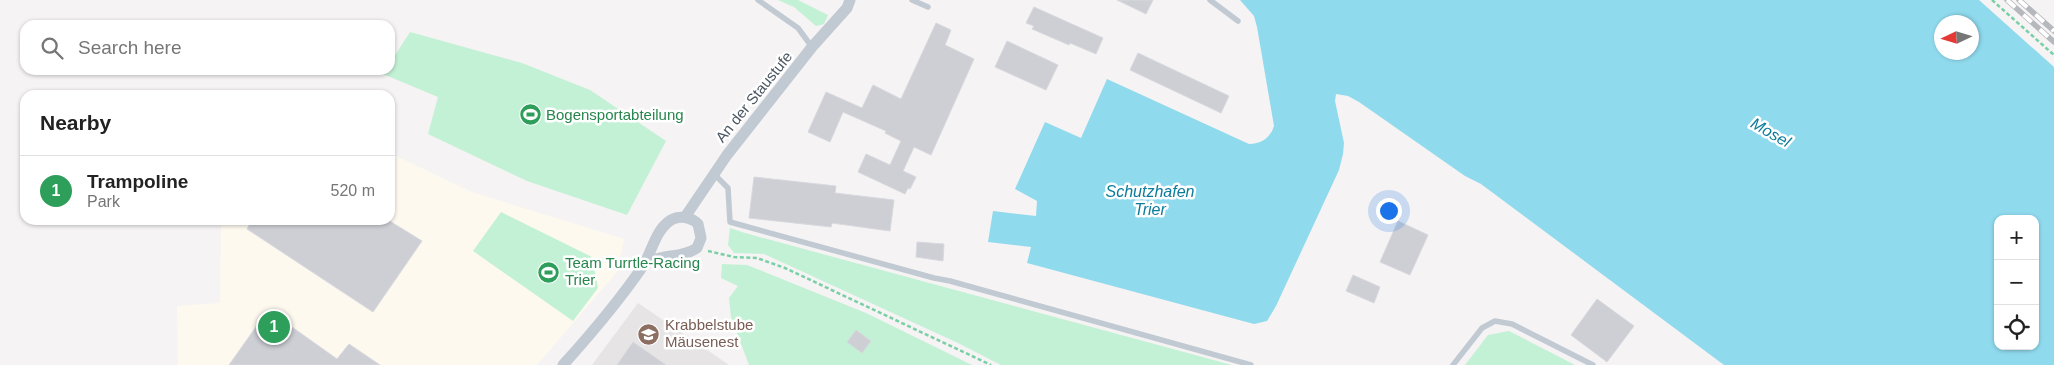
<!DOCTYPE html>
<meta charset="utf-8">
<style>
body{margin:0;font-family:Helvetica,sans-serif;background:#f6f6f6;color:#222}
.controls{position:absolute;right:15px;bottom:15px;display:grid;overflow:hidden;border-radius:10px;box-shadow:0 1px 4px #0004}
.controls button{width:45px;height:45px;display:grid;place-items:center;padding:0;border:0;border-bottom:1px solid #e0e0e0;background:#fff;color:#222;font:25px sans-serif}
.compass{position:absolute;left:1934px;top:15px;width:45px;height:45px;border-radius:50%;background:#fff;box-shadow:0 1px 4px #0004;rotate:266deg}
.you{position:absolute;left:1388px;top:210px;width:18px;height:18px;margin:-12px;border:4px solid #fff;border-radius:50%;background:#1a73e8;box-shadow:0 0 0 8px #1a73e833}
.badge{display:grid;place-items:center;width:32px;height:32px;border-radius:50%;background:#db2777;color:#fff;font-size:16px;font-weight:700}
.pin{position:absolute;translate:-50% -50%;border:2px solid #fff;box-shadow:0 1px 5px #0006}
.list{margin:0;padding:0;list-style:none}
h2{display:flex;justify-content:space-between;align-items:center;height:65px;margin:0;padding:0 20px;font-size:21px}
h2 small{font-size:16px;font-weight:400;color:#767676}
.list li{display:grid;grid-template-columns:32px 1fr auto;gap:15px;align-items:center;box-sizing:border-box;height:70px;padding:0 20px;border-top:1px solid #e0e0e0}
.list b{display:block;font-size:19px;white-space:nowrap}
.list p{margin:0;font-size:16px;white-space:nowrap;color:#767676}
.list em{font-size:16px;font-style:normal;color:#767676}
.icon{flex:none;width:28px;height:28px;fill:none;stroke:currentColor;stroke-width:2;stroke-linecap:round;stroke-linejoin:round}
.map{position:relative;flex:none;width:2054px;height:365px;overflow:hidden}
.search{position:absolute;background:#fff;box-shadow:0 1px 4px #0004;left:20px;top:20px;width:375px;height:55px;display:flex;align-items:center;gap:12px;box-sizing:border-box;padding:0 18px;border-radius:15px;color:#767676;font-size:19px}
.panel{position:absolute;background:#fff;box-shadow:0 1px 4px #0004;left:20px;top:90px;width:375px;height:135px;border-radius:15px}
.map>svg:first-child{display:block}
.commercial{fill:#fdf9ef}
.education{fill:#e6e4e5}
.green{fill:#c3f1d5}
.water{fill:#90daee;fill-rule:evenodd}
.building{fill:#cdcfd5;stroke:#d7d9de}
.lines{fill:none;stroke-linecap:round;stroke-linejoin:round}
.path{stroke:#7ad0a6;stroke-width:2.5;stroke-dasharray:4 2.5;stroke-linecap:butt}
.service{stroke:#c1cad2;stroke-width:5.5}
.minor{stroke:#c1cad2;stroke-width:11}
.rail-casing{stroke:#b5b8bd;stroke-width:5.5}
.rail{stroke:#fff;stroke-width:4;stroke-dasharray:11;stroke-linecap:butt}
.labels{text-anchor:middle;stroke-width:5;stroke-linejoin:round;paint-order:stroke}
.street-label{font-size:15px;fill:#4a5661;stroke:#fff}
.leisure-label{font-size:15px;fill:#27864d;stroke:#fff;text-anchor:start}
.education-label{font-size:15px;fill:#785e54;stroke:#fff;text-anchor:start}
.water-label{font-size:16px;font-style:italic;fill:#0c7c9b;stroke:#fff}
</style>
<div class="map">
<svg width="2054" height="365" viewBox="0 0 2054 365">
<rect width="100%" height="100%" fill="#f5f3f3"/>
<!-- commercial -->
<path class="commercial" d="M390,153L472,192L624,239L617,272L537,365H178L177,306L220,303L221,220H390Z"/>
<!-- education -->
<path class="education" d="M638,303L729,365H592Z"/>
<!-- green -->
<path class="green" d="M778,0H798L828,15L824,24L816,26L794,7Z
M410,32L522,63L590,90L666,141L627,215L527,181L428,134L438,97L383,74L386,70H390V63Z
M501,212L592,257L598,288L573,321L473,251Z
M730,228L745,233L1232,365H1001L958,343L764,254L734,253L728,245Z
M722,264L747,265L866,313L972,365H749L731,317L729,298L738,286L721,278Z
M1509,331L1575,365H1465L1488,335Z"/>
<!-- water -->
<path class="water" d="M1240,0H1979L2054,67V365H1724L1481,184L1465,176L1359,102L1348,96L1336,94L1335,101L1344,143L1343,154L1339,170L1276,306L1267,321L1254,324L1027,263L1031,247L988,242L993,211L1036,216L1037,201L1015,189L1045,122L1081,138L1107,79L1249,144C1262,144 1270,138 1274,126L1257,27L1254,16ZM1942,22H1972V52H1942ZM1998,219H2035V346H1998Z"/>
<!-- building -->
<path class="building" d="M1117,0H1153L1146,14Z
M1034,7L1103,38L1096,54L1070,43L1069,45L1032,29L1034,26L1026,23Z
M936,23L951,30L945,45L974,59L931,155L914,147L903,171L916,177L910,189L908,188L905,194L858,172L866,154L890,165L901,141L885,133L886,131L843,112L830,142L808,132L826,92L862,108L873,85L901,99Z
M1007,41L1058,65L1046,90L995,67Z
M1138,53L1229,96L1221,113L1130,70Z
M754,177L836,186L835,193L894,200L890,231L832,223L831,227L749,218Z
M252,220H388L422,241L373,312L247,229Z
M1398,221L1428,235L1410,275L1380,262Z
M917,242L944,244L943,261L916,257Z
M1353,275L1380,287L1374,303L1346,291Z
M1597,299L1634,326L1607,362L1571,335Z
M268,310L337,359L349,344L380,365H229Z
M856,330L871,341L862,353L847,342Z
M633,342L666,365H617Z"/>
<g class="lines">
<!-- path -->
<path class="path" d="M1992,0L2054,55
M708,251L734,257L757,258L785,268L991,365"/>
<!-- service -->
<path class="service" d="M758,0L798,28L812,47
M912,0L928,7
M1210,0L1238,21
M714,174L728,188L730,222L934,278L950,281L1251,365
M1453,365L1482,328L1495,321L1512,324L1593,365"/>
<!-- minor -->
<path class="minor" d="M685,217L727,155L812,47L847,8L850,0
M563,365C591,334 619,301 643,266C652,252 655,230 671,220C680,215 691,217 698,224L701,238L697,248C680,259 663,253 644,264"/>
<defs>
<path id="rail" d="M2007,0L2054,42
M2019,0L2054,31"/>
</defs>
<!-- rail casing -->
<use href="#rail" class="rail-casing"/>
<!-- rail -->
<use href="#rail" class="rail"/>
</g>
<!-- icons -->
<defs>
<symbol id="stadium-disc" viewBox="-11 -11 22 22"><circle r="9.5" fill="#2e9e5b" stroke="#fff"/><path d="M0-5a6.5 5 0 1 0 0 10a6.5 5 0 1 0 0-10ZM-3.5-1.8h7v3.6h-7Z" fill="#fff"/></symbol>
<symbol id="school-disc" viewBox="-11 -11 22 22"><circle r="9.5" fill="#8d6e63" stroke="#fff"/><path d="M0-5L7-2L0 1L-7-2ZM-4 1L0 2.5L4 1V4Q0 6-4 4Z" fill="#fff"/></symbol>
</defs>
<g fill-rule="evenodd">
<use href="#stadium-disc" x="518" y="102" width="25" height="25"/>
<use href="#stadium-disc" x="536" y="260" width="25" height="25"/>
<use href="#school-disc" x="636" y="322" width="25" height="25"/>
</g>
<g class="labels">
<!-- street labels -->
<g class="street-label">
<text transform="translate(754 97) rotate(-51)" y="5">An der Staustufe</text>
</g>
<!-- leisure labels -->
<g class="leisure-label">
<text x="546" y="120">Bogensportabteilung</text>
<text x="565" y="268">Team Turrtle-Racing<tspan x="565" dy="17">Trier</tspan></text>
</g>
<!-- education labels -->
<g class="education-label">
<text x="665" y="330">Krabbelstube<tspan x="665" dy="17">Mäusenest</tspan></text>
</g>
<!-- water labels -->
<g class="water-label">
<text transform="translate(1771 132) rotate(30)" y="6">Mosel</text>
<text x="1150" y="197">Schutzhafen<tspan x="1150" dy="18">Trier</tspan></text>
</g>
</g>
</svg>
<div class="controls">
<button>+</button>
<button>−</button>
<button><svg class="icon" aria-label="locate" viewBox="0 0 24 24"><circle cx="12" cy="12" r="6"/><path d="M12 2v4M12 18v4M2 12h4M18 12h4"/></svg></button>
</div>
<svg class="compass" viewBox="-18 -18 36 36"><path d="M0-13l5 13h-10z" fill="#e53935"/><path d="M0 13l5-13h-10z" fill="#767676"/></svg>
<div class="you"></div>
<div class="pin badge" style="left:274px;top:327px;background:#2e9e5b">1</div>
<div class="search"><svg class="icon" aria-label="search" viewBox="0 0 24 24"><circle cx="10" cy="10" r="6"/><path d="M15 15l6 6"/></svg>Search here</div>
<section class="panel">
<h2>Nearby<small></small></h2>
<ul class="list">
<li><span class="badge" style="background:#2e9e5b">1</span><div><b>Trampoline</b><p>Park</p></div><em>520 m</em></li>
</ul>
</section>
</div>
